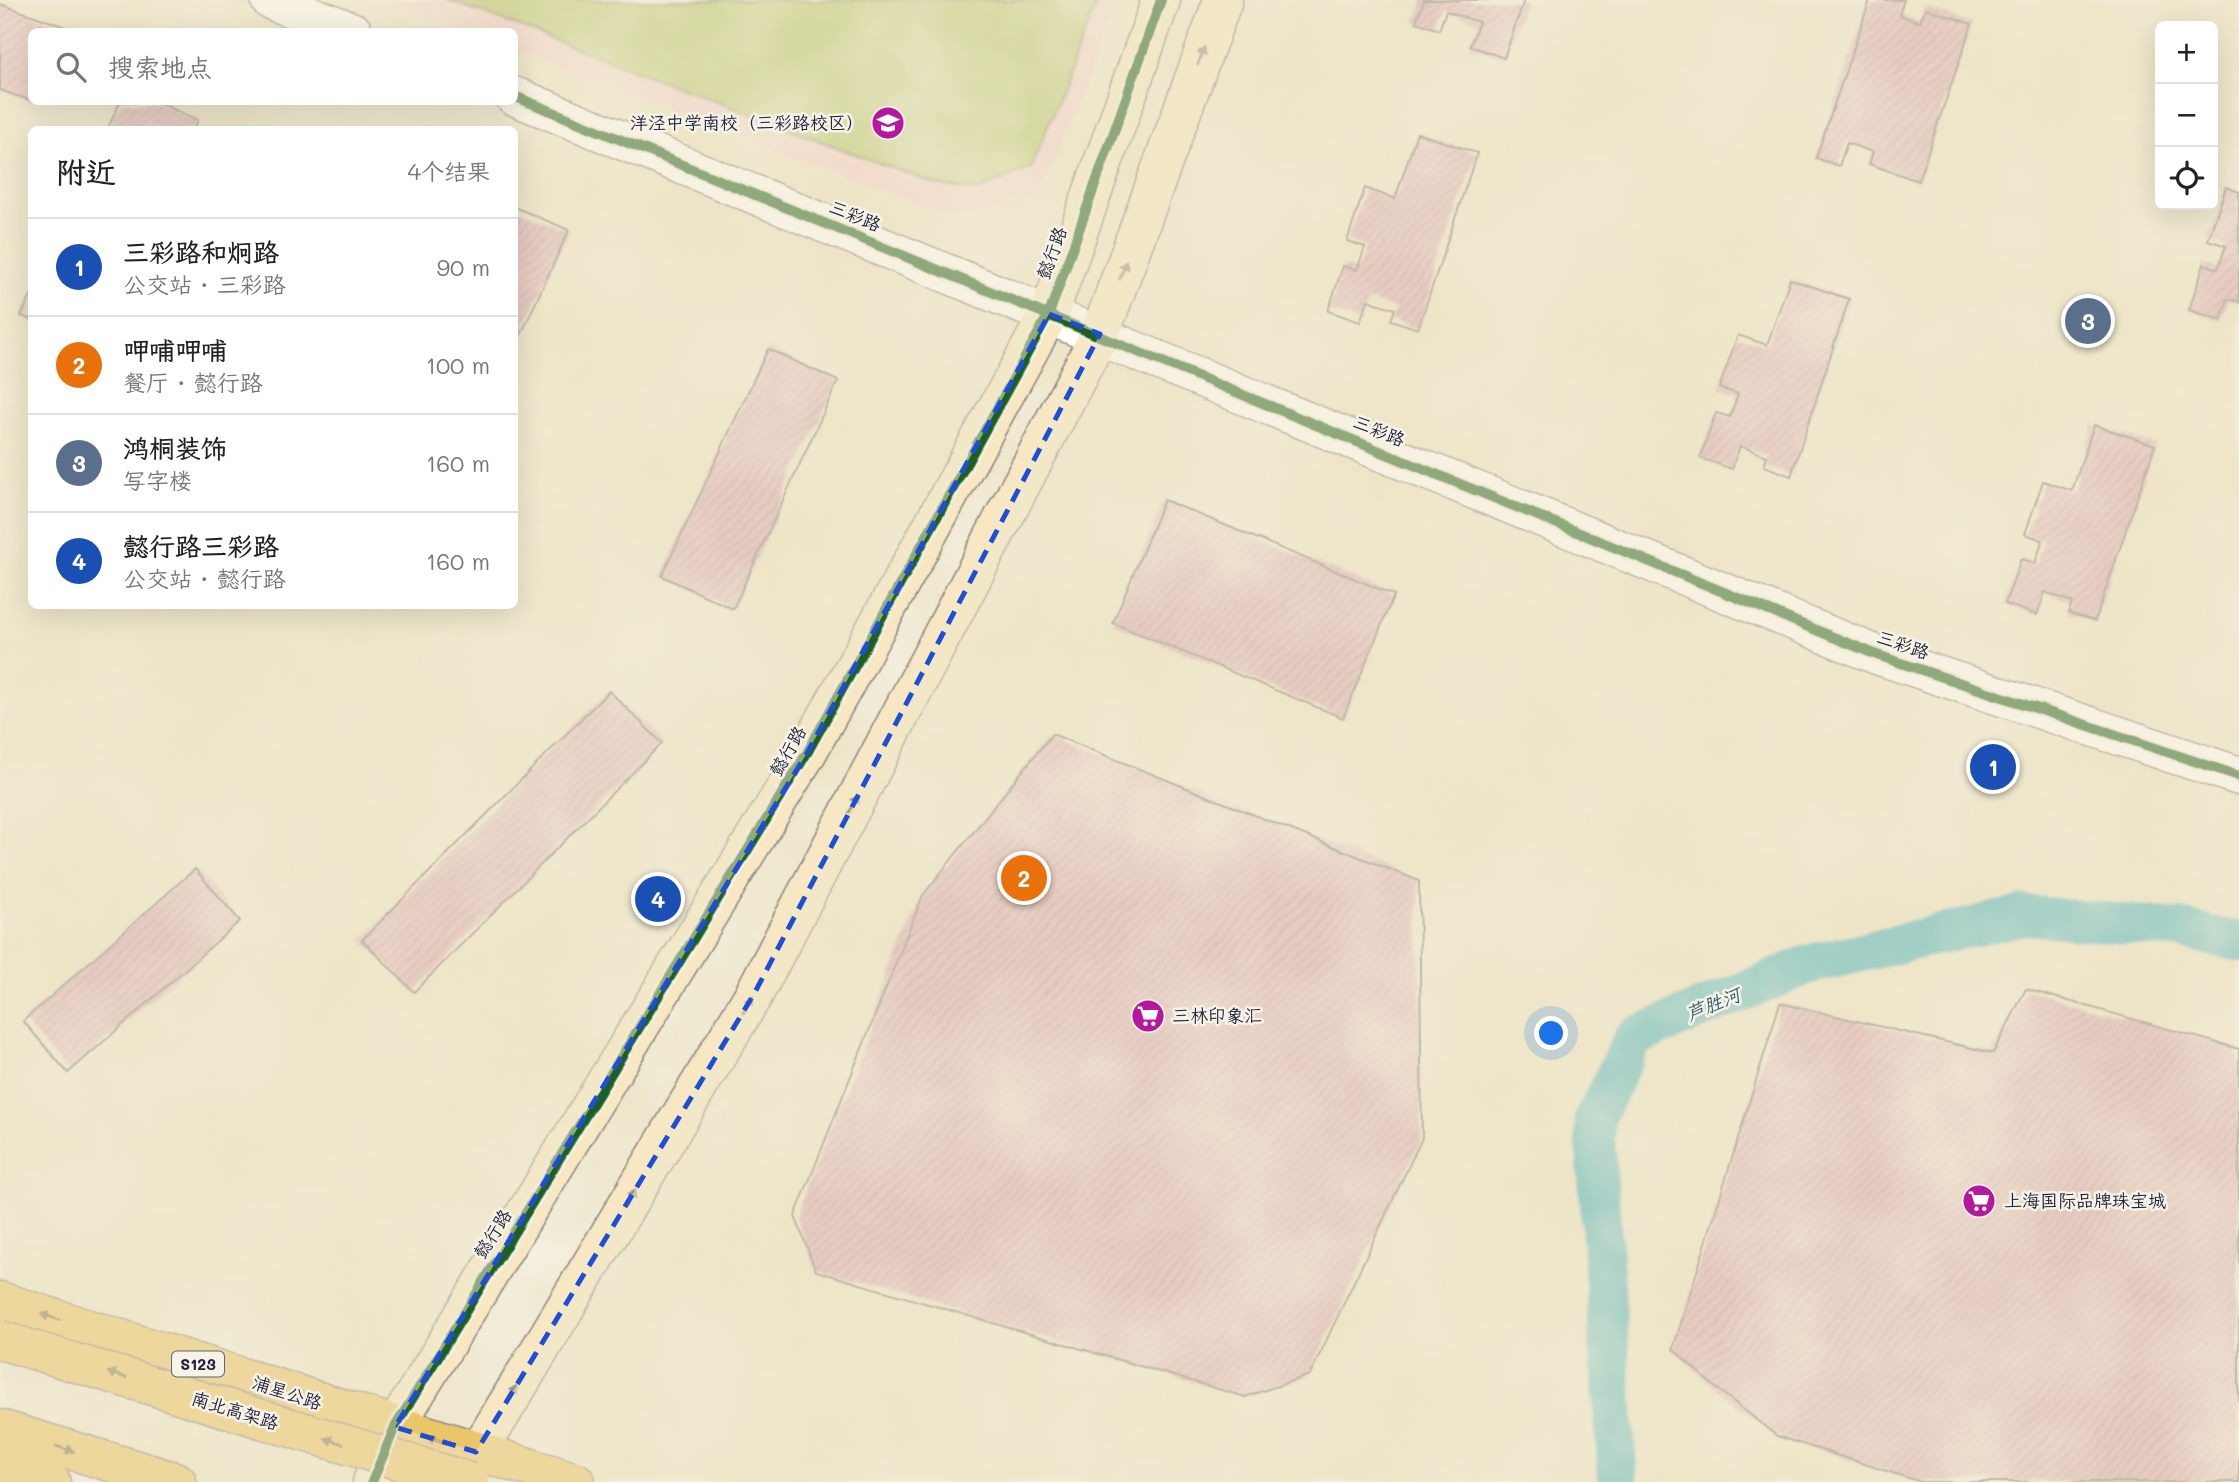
<!DOCTYPE html>
<html lang="zh">
<meta charset="utf-8">
<style>
body{margin:0;font-family:Mali,"LXGW WenKai TC",sans-serif;background:#f2f2f2;color:#222}
.controls{position:absolute;right:21px;top:21px;display:grid;overflow:hidden;border-radius:10px;box-shadow:0 7px 28px #0002}
.controls button{width:63px;height:63px;display:grid;place-items:center;padding:0;border:0;border-bottom:2px solid #e0e0e0;background:#fff;color:#222;font:35px sans-serif}
.you{position:absolute;left:1552px;top:1034px;width:24px;height:24px;margin:-18px;border:5px solid #fff;border-radius:50%;background:#1a73e8;box-shadow:0 0 0 10px #1a73e833}
.badge{display:grid;place-items:center;width:46px;height:46px;border-radius:50%;background:#b5179e;color:#fff;font-size:23px;font-weight:700}
.pin{position:absolute;translate:-50% -50%;border:4px solid #fff;box-shadow:0 2px 7px #0006}
.list{margin:0;padding:0;list-style:none}
h2{display:flex;justify-content:space-between;align-items:center;height:91px;margin:0;padding:0 28px;font-size:30px}
h2 small{font-size:23px;font-weight:400;color:#767676}
.list li{display:grid;grid-template-columns:46px 1fr auto;gap:21px;align-items:center;box-sizing:border-box;height:98px;padding:0 28px;border-top:2px solid #e0e0e0}
.list b{display:block;font-size:26px;white-space:nowrap}
.list p{margin:0;font-size:23px;white-space:nowrap;color:#767676}
.list em{font-size:23px;font-style:normal;color:#767676}
.icon{flex:none;width:38px;height:38px;fill:none;stroke:currentColor;stroke-width:2;stroke-linecap:round;stroke-linejoin:round}
.map{position:relative;flex:none;width:2239px;height:1482px;overflow:hidden}
.search{position:absolute;background:#fff;box-shadow:0 7px 28px #0002;left:28px;top:28px;width:490px;height:77px;display:flex;align-items:center;gap:18px;box-sizing:border-box;padding:0 24px;border-radius:10px;color:#767676;font-size:26px}
.panel{position:absolute;background:#fff;box-shadow:0 7px 28px #0002;left:28px;top:126px;width:490px;height:483px;border-radius:10px}
.map>svg:first-child{display:block}
.built{fill:#f7cfd0}
.pitch{fill:#b3c669;stroke:#6a7452;stroke-width:2}
.lines{fill:none;stroke-linecap:round;stroke-linejoin:round}
.canal{stroke:#45b2c1;stroke-width:40}
.building{fill:url(#building-hatch)}
.street-casing{stroke:#888482;stroke-width:41}
.secondary-casing{stroke:#888482;stroke-width:41}
.primary-casing{stroke:#888482;stroke-width:41}
.highway-casing{stroke:#888482;stroke-width:41}
.street{stroke:#fff;stroke-width:38}
.secondary{stroke:#f7e8c3;stroke-width:38}
.primary{stroke:#ebc669;stroke-width:38}
.highway{stroke:#ebc669;stroke-width:38}
.highway-bridge-casing{stroke:#888482;stroke-width:41;stroke-linecap:butt}
.highway-bridge{stroke:#ebc669;stroke-width:38}
.cycleway-casing{stroke:#f7f3e8;stroke-width:15}
.cycleway{stroke:#1b5e20;stroke-width:10}
.oneway{fill:#978f86}
.oneway2{fill:#867452}
.marked{fill:none;stroke:#1d4ed8;stroke-width:5;stroke-dasharray:14 9;stroke-linejoin:round}
.labels{text-anchor:middle;stroke-width:5;stroke-linejoin:round;paint-order:stroke}
.shield{fill:#f7f3e8;stroke:#62616f;stroke-width:2}
.shield-label{font-size:16px;font-weight:bold;fill:#22223b}
.poi-label{font-size:18px;fill:#22223b;stroke:#f7f3e8;text-anchor:start}
.street-label{font-size:18px;fill:#22223b;stroke:#f7f3e8}
.water-label{font-size:19px;font-style:italic;fill:#305c71;stroke:#f7f3e8}
</style>
<div class="map">
<svg width="2239" height="1482" viewBox="0 0 2239 1482">
<defs>
<pattern id="building-hatch" width="6" height="6" patternUnits="userSpaceOnUse" patternTransform="scale(1.75)"><rect width="6" height="6" fill="#dfadbb"/><path d="M-1 1l2-2M0 6l6-6M5 7l2-2" fill="none" stroke="#b48c99"/></pattern>
</defs>
<rect width="100%" height="100%" fill="#f7f3e8"/>
<filter id="ink" filterUnits="userSpaceOnUse"><feTurbulence type="fractalNoise" baseFrequency=".0143" numOctaves="2"/><feDisplacementMap in="SourceGraphic" scale="14" xChannelSelector="R" yChannelSelector="G"/><feConvolveMatrix kernelMatrix="1 2 1 2 8 2 1 2 1" color-interpolation-filters="sRGB"/></filter>
<filter id="wash" filterUnits="userSpaceOnUse"><feTurbulence type="fractalNoise" baseFrequency=".00686" numOctaves="4" result="noise"/><feDisplacementMap in="SourceGraphic" scale="28" xChannelSelector="R" yChannelSelector="G"/><feGaussianBlur stdDeviation="1.57" result="paint"/><feColorMatrix in="noise" values="0 0 0 0 0 0 0 0 0 0 0 0 0 0 0 0 0 1.4 0 .05"/><feComposite in="paint" operator="in"/></filter>
<g filter="url(#wash)">
<rect width="100%" height="100%" fill="#eee5c9"/>
<!-- built -->
<path class="built" d="M385,0H1118L1040,196L963,221L515,50L514,32L467,31Z"/>
<!-- pitch -->
<path class="pitch" d="M448,0H1098L1031,168L977,191L937,185Z"/>
<g class="lines">
<!-- canal -->
<path class="canal" d="M1618,1482L1594,1119L1634,1037L1810,964L2024,915L2180,929L2239,942"/>
</g>
<g id="blocks">
<!-- building -->
<path class="building" d="M1424,0H1524L1504,58L1470,46L1479,22L1446,11L1439,30L1416,22Z
M1870,0H1904L1899,15L1920,22L1925,8L1972,24L1918,181L1869,164L1873,152L1847,143L1839,166L1816,158Z
M0,4L66,27L65,32H32V101L0,90Z
M120,102H157L198,120L193,130H107Z
M1417,133L1477,153L1418,329L1391,320L1395,309L1368,300L1360,322L1328,311L1343,266L1357,270L1365,247L1347,241L1365,188L1395,199Z
M2226,187L2239,192V302L2228,299L2221,320L2189,310L2204,264L2218,269L2226,246L2208,240Z
M514,207L569,230L514,350Z
M1790,279L1849,299L1791,476L1764,466L1767,456L1740,446L1732,469L1700,458L1716,413L1730,417L1738,394L1719,388L1738,335L1767,345Z
M32,294V320L21,316Z
M768,349L838,381L733,609L662,576Z
M2094,425L2155,445L2095,621L2069,613L2072,602L2045,592L2037,615L2005,604L2021,559L2035,563L2043,540L2025,534L2043,481L2072,491Z
M1164,500L1394,595L1343,718L1113,623Z
M609,691L662,743L414,992L362,940Z
M1052,734L1419,881L1422,1138L1310,1375L1245,1397L816,1271L795,1216L923,895Z
M195,869L240,921L68,1073L23,1021Z
M2026,989L2239,1049V1482H1921L1777,1436L1710,1383L1673,1349L1780,1003L1993,1053Z"/>
</g>
</g>
<g filter="url(#ink)">
<use href="#blocks" fill-opacity="0" stroke="#888482" stroke-width="2"/>
<g class="lines">
<defs>
<path id="street" d="M270,0L353,32
M514,96L1877,655L2239,776"/>
<path id="secondary" d="M462,1479L754,994L1100,334L1223,0
M372,1482L395,1427L807,753L1049,314L1161,0"/>
<path id="primary" d="M0,1301L576,1482
M0,1467L51,1482"/>
<path id="highway" d="M0,1429L177,1482"/>
</defs>
<!-- street casing -->
<use href="#street" class="street-casing"/>
<!-- secondary casing -->
<use href="#secondary" class="secondary-casing"/>
<!-- primary casing -->
<use href="#primary" class="primary-casing"/>
<!-- highway casing -->
<use href="#highway" class="highway-casing"/>
<!-- street -->
<use href="#street" class="street"/>
<!-- secondary -->
<use href="#secondary" class="secondary"/>
<!-- primary -->
<use href="#primary" class="primary"/>
<!-- highway -->
<use href="#highway" class="highway"/>
<defs>
<path id="highway-bridge" d="M0,1340L470,1482"/>
</defs>
<!-- highway-bridge casing -->
<use href="#highway-bridge" class="highway-bridge-casing"/>
<!-- highway-bridge -->
<use href="#highway-bridge" class="highway-bridge"/>
<defs>
<path id="cycleway" d="M514,96L1877,655L2239,776
M372,1482L395,1427L807,753L1049,314L1161,0"/>
</defs>
<!-- cycleway casing -->
<use href="#cycleway" class="cycleway-casing"/>
<!-- cycleway -->
<use href="#cycleway" class="cycleway"/>
</g>
<!-- one-way arrows -->
<defs><path id="oneway-solid" d="M-6-.8H1V-3.2L6.5 0L1 3.2V.8H-6Z" transform="scale(1.75)"/></defs>
<g class="oneway">
<use href="#oneway-solid" transform="translate(1201 56) rotate(-70)"/>
<use href="#oneway-solid" transform="translate(1123 270) rotate(-70)"/>
<use href="#oneway-solid" transform="translate(854 804) rotate(-62)"/>
<use href="#oneway-solid" transform="translate(748 1005) rotate(-59)"/>
<use href="#oneway-solid" transform="translate(630 1199) rotate(-59)"/>
<use href="#oneway-solid" transform="translate(512 1394) rotate(-59)"/>
</g>
<g class="oneway2">
<use href="#oneway-solid" transform="translate(50 1317) rotate(-162)"/>
<use href="#oneway-solid" transform="translate(117 1375) rotate(-163)"/>
<use href="#oneway-solid" transform="translate(436 1440) rotate(-163)"/>
<use href="#oneway-solid" transform="translate(334 1441) rotate(-163)"/>
<use href="#oneway-solid" transform="translate(65 1449) rotate(17)"/>
</g>
</g>
<!-- marked area -->
<path d="M0 0H2239V1482H0ZM1049,314L1100,334L754,994L476,1452L395,1427L807,753Z" fill="#eee5c9" fill-opacity=".55" fill-rule="evenodd"/>
<path class="marked" d="M1049,314L1100,334L754,994L476,1452L395,1427L807,753Z"/>
<!-- icons -->
<defs>
<symbol id="school-disc" viewBox="-11 -11 22 22"><circle r="9.5" fill="#b5179e" stroke="#f7f3e8"/><path d="M0-5L7-2L0 1L-7-2ZM-4 1L0 2.5L4 1V4Q0 6-4 4Z" fill="#fff"/></symbol>
<symbol id="supermarket-disc" viewBox="-11 -11 22 22"><circle r="9.5" fill="#b5179e" stroke="#f7f3e8"/><path d="M-6-5.5h2.5l.6 2H6L4.5 2H-2.5L-4.4-4H-6ZM-1.5 3.2a1.3 1.3 0 1 0 .1 0ZM3 3.2a1.3 1.3 0 1 0 .1 0Z" fill="#fff"/></symbol>
</defs>
<g fill-rule="evenodd">
<use href="#school-disc" x="869" y="104" width="38" height="38"/>
<use href="#supermarket-disc" x="1129" y="997" width="38" height="38"/>
<use href="#supermarket-disc" x="1960" y="1182" width="38" height="38"/>
</g>
<g class="labels">
<!-- shield labels -->
<rect class="shield" x="172" y="1351.5" width="52" height="25" rx="5"/>
<g class="shield-label">
<text x="198" y="1370">S123</text>
</g>
<!-- poi labels -->
<g class="poi-label">
<text x="864" y="129" text-anchor="end">洋泾中学南校（三彩路校区）</text>
<text x="1172" y="1022">三林印象汇</text>
<text x="2004" y="1207">上海国际品牌珠宝城</text>
</g>
<!-- street labels -->
<g class="street-label">
<text transform="translate(855 216) rotate(22)" y="6">三彩路</text>
<text transform="translate(1052 253) rotate(-70)" y="6">懿行路</text>
<text transform="translate(1379 431) rotate(22)" y="6">三彩路</text>
<text transform="translate(1903 645) rotate(19)" y="6">三彩路</text>
<text transform="translate(788 751) rotate(-60)" y="6">懿行路</text>
<text transform="translate(493 1234) rotate(-58)" y="6">懿行路</text>
<text transform="translate(287 1393) rotate(18)" y="6">浦星公路</text>
<text transform="translate(235 1411) rotate(17)" y="6">南北高架路</text>
</g>
<!-- water labels -->
<g class="water-label">
<text transform="translate(1713 1004) rotate(-22)" y="7">芦胜河</text>
</g>
</g>
</svg>
<div class="controls">
<button>+</button>
<button>−</button>
<button><svg class="icon" aria-label="locate" viewBox="0 0 24 24"><circle cx="12" cy="12" r="6"/><path d="M12 2v4M12 18v4M2 12h4M18 12h4"/></svg></button>
</div>
<div class="you"></div>
<div class="pin badge" style="left:1993px;top:767px;background:#1a4fb4">1</div>
<div class="pin badge" style="left:1024px;top:878px;background:#e8710a">2</div>
<div class="pin badge" style="left:2088px;top:321px;background:#5c6f8a">3</div>
<div class="pin badge" style="left:658px;top:899px;background:#1a4fb4">4</div>
<div class="search"><svg class="icon" aria-label="search" viewBox="0 0 24 24"><circle cx="10" cy="10" r="6"/><path d="M15 15l6 6"/></svg>搜索地点</div>
<section class="panel">
<h2>附近<small>4个结果</small></h2>
<ul class="list">
<li><span class="badge" style="background:#1a4fb4">1</span><div><b>三彩路和炯路</b><p>公交站 · 三彩路</p></div><em>90 m</em></li>
<li><span class="badge" style="background:#e8710a">2</span><div><b>呷哺呷哺</b><p>餐厅 · 懿行路</p></div><em>100 m</em></li>
<li><span class="badge" style="background:#5c6f8a">3</span><div><b>鸿桐装饰</b><p>写字楼</p></div><em>160 m</em></li>
<li><span class="badge" style="background:#1a4fb4">4</span><div><b>懿行路三彩路</b><p>公交站 · 懿行路</p></div><em>160 m</em></li>
</ul>
</section>
</div>
